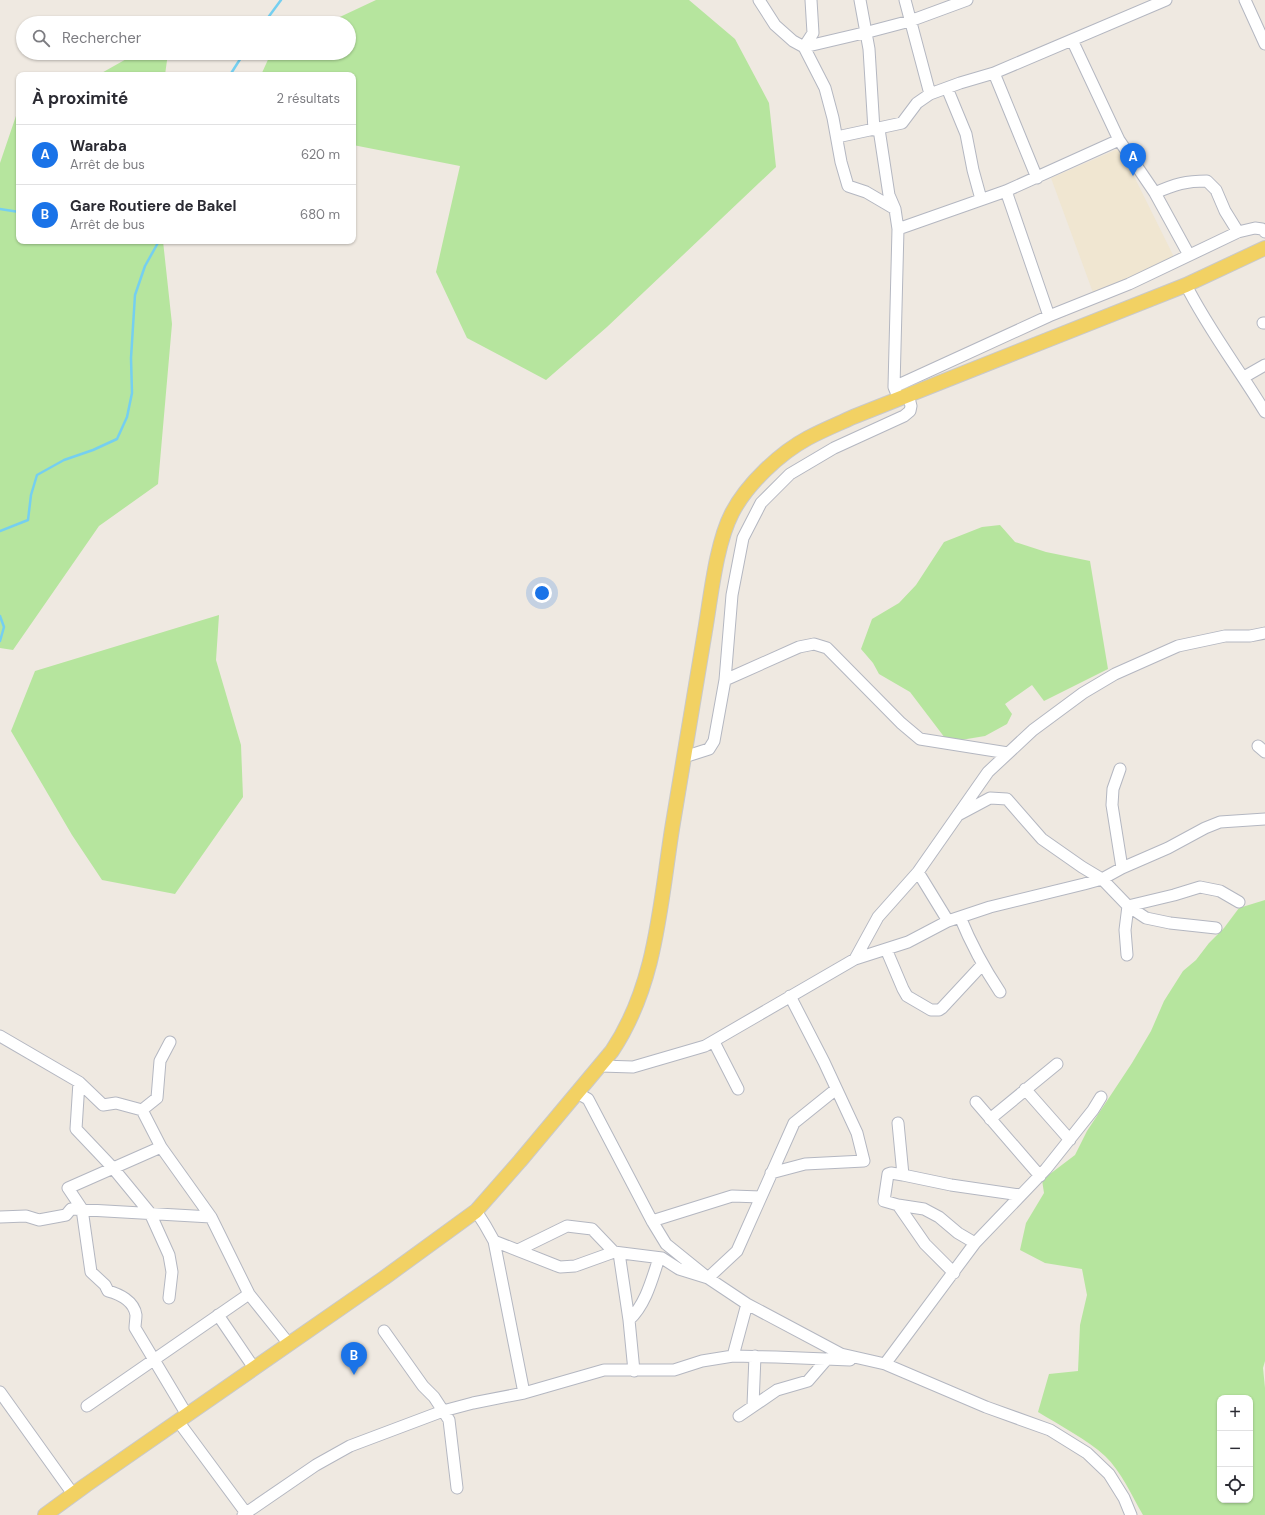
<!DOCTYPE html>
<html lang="fr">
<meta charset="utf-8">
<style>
body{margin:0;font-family:"DM Sans",sans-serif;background:#f2f2f3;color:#2b2b33}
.controls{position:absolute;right:12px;bottom:12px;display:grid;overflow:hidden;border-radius:8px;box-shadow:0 1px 3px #0004}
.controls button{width:36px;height:36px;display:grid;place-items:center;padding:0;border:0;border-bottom:1px solid #e1e1e2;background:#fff;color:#2b2b33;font:20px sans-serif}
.you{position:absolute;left:542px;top:593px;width:14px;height:14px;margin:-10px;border:3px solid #fff;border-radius:50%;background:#1a73e8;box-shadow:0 0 0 6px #1a73e833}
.badge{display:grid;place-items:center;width:26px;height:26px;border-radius:50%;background:#1a73e8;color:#fff;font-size:13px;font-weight:700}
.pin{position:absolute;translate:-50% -33px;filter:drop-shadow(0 1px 2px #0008)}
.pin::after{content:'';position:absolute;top:21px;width:14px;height:12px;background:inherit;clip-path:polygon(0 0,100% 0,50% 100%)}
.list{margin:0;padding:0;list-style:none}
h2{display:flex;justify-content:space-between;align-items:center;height:52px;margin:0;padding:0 16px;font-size:17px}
h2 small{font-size:13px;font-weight:400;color:#7c7c81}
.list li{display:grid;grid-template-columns:26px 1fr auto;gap:12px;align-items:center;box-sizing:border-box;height:60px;padding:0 16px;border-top:1px solid #e1e1e2}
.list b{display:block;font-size:15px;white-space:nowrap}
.list p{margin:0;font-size:13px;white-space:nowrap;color:#7c7c81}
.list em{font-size:13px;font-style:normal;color:#7c7c81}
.icon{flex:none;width:22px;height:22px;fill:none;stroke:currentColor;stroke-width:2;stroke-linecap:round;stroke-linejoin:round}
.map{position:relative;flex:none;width:1265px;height:1515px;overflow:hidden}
.search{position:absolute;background:#fff;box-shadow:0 1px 3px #0004;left:16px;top:16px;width:340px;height:44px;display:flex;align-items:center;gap:10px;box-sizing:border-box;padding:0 14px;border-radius:22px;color:#7c7c81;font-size:15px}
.panel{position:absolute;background:#fff;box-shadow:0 1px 3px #0004;left:16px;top:72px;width:340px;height:172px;border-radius:8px}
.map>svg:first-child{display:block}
.education{fill:#f0e6d1}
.green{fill:#b6e59e;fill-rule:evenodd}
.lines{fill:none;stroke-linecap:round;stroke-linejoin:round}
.stream{stroke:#75cff0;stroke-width:2.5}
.minor-casing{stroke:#b4b7c1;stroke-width:13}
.major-casing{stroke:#c9c9c9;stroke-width:16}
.minor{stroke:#fff;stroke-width:11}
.major{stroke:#f2d163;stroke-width:14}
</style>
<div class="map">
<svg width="1265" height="1515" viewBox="0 0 1265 1515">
<rect width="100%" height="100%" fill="#efe9e1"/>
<!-- education -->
<path class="education" d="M1120,148L1175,259L1095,298L1051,178Z"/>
<!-- green -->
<path class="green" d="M376,0H689L735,39L769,103L776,167L607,327L546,380L467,338L436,272L460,166L353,145V75H261L271,53H349V23H327Z
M137,53H168L165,75H98Z
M18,110H19V241H163L172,324L158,484L99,526L13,650L0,648V163Z
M1000,525L1015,542L1046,552L1090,561L1108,669L1044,701L1032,685L1005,704L1012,714L1007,724L985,736L961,740L945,738L910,692L879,674L873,663L861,649L872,619L899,603L916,585L944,542L982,527Z
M219,615L216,660L241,745L243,797L175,894L102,880L72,835L11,731L35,671Z
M1265,900V1361L1263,1368L1265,1388V1515H1143C1132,1496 1121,1471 1105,1456C1088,1440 1059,1425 1038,1412L1049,1374L1078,1371L1080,1325L1087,1295L1082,1269L1045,1263L1020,1250L1026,1223L1044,1193L1042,1180L1075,1155L1087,1131L1132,1063L1151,1031L1164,1001L1183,971L1196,960L1209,943L1224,928L1239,908ZM1220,1398H1250V1500H1220Z"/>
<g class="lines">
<!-- stream -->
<path class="stream" d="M264,23L281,0
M230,75L244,53
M0,209L19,212
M0,531L28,520L31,495L37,475L64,460L93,450L117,439L127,417L132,393L131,358L135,295L145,266L159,241
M0,616L4,627L0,641"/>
<defs>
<path id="minor" d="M759,0L775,25L793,41L804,47L825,88L833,118L841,162L848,186L866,192L895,209
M860,0L869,49L874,130
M905,0L930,94
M1245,0L1265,44
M1072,40L1119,140L1155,193L1189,255
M804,47L872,31L910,21L967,0
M804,47L813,33L811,0
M994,73L1037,178
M947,88L966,134L973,170L981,199
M879,129L889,195L895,209L898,229L894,387L896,392
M837,137L902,123L917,103L930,94L960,83L994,73L1166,0
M1006,191L1049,316
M1155,193C1175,184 1186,181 1207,181L1216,190L1225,211L1238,232
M898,229L1006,191L1119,140
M1186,285C1208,329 1239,369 1265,412
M1263,323H1265
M1244,377L1265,365
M894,387L1049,316L1129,284L1238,232L1255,228L1262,229L1265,232
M725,680L799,647L814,644L827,648L901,723L920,739L1008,753
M1258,746L1265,752
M684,757L709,749L714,741L725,680L732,595L743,538L761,503L790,474L834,448L904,416L910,411L911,406L908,394
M1120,769L1113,789L1112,805L1122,868
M960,814L990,798L1007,799L1042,839L1082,867L1102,879L1128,906L1146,918L1170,923L1216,928
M918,872L948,921
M960,917C971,944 984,968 1000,992
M886,949L903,989L907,996L931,1010H939L942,1008L982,965
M1127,955L1125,930L1128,906L1174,895L1200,887L1220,891L1239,902
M855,959L878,917L918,872L988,772L1033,730L1083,693L1115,674L1178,646L1225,636H1250L1265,633
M0,1036L79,1082L103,1105L116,1103L142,1110L161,1147L211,1217L249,1294L289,1344
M714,1042L738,1089
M600,1066L633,1067L705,1046L855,959L908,942L948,921L990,907L1084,884L1102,879L1122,868L1168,848L1205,828L1220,822L1265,819
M79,1082L76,1129L113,1168L150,1213L169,1255L172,1272L169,1298
M1025,1089L1070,1140
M577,1093L588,1099L652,1221L666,1244L708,1278L747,1304L841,1354L885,1364L986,1407L1050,1430L1087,1453L1109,1474L1124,1498L1131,1515
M976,1102L1040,1176
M142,1110L157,1098L160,1061L170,1042
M990,1119L1057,1064
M898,1123L903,1175L951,1185L1020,1195
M161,1147L68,1188L82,1209L91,1272L105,1285L108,1291C119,1294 134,1301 136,1315C136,1319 135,1324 135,1328L187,1415
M771,1173L805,1164L864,1161L857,1133L824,1062L790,996
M903,1175L891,1173L888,1174L884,1201L898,1205L924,1209L939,1217L958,1233L975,1243
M898,1205L925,1244L954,1273
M476,1211L485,1225L494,1241L524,1393
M0,1217L26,1216L39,1220L66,1215L71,1209L211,1217
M652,1221L732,1196L761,1197
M494,1241L560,1267L575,1266L614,1252L662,1258L679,1269L708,1278L737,1251L794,1123L835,1090
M518,1250L567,1226L592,1229L614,1252
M619,1253L629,1320L634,1371
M218,1315L254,1368
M629,1320C646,1304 652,1279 659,1258
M384,1331L423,1386L434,1397L449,1420L457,1488
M733,1356L747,1304
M885,1364L975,1243L1046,1169L1093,1110L1101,1097
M0,1392L73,1494
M753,1405L755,1356
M87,1406L249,1294
M739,1416L777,1390L808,1381L827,1359
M178,1421L246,1513
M243,1515L316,1465L350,1446L443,1411L473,1403L524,1393L604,1370H674L702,1361L733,1356L776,1357L850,1360"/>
<path id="major" d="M45,1515L86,1485L384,1278L476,1211L520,1161L612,1051C656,985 660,906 672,829C683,763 694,697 705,631C711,596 716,544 732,513C747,484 780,453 808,438C823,430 838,424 853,417L1186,285L1265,248"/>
</defs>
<!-- minor casing -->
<use href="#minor" class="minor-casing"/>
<!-- major casing -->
<use href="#major" class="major-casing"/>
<!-- minor -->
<use href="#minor" class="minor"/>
<!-- major -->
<use href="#major" class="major"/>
</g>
</svg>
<div class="controls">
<button>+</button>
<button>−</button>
<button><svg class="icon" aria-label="locate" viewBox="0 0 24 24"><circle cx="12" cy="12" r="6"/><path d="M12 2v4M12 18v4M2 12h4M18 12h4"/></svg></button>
</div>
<div class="you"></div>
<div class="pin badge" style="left:1133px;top:176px">A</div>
<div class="pin badge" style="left:354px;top:1375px">B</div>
<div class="search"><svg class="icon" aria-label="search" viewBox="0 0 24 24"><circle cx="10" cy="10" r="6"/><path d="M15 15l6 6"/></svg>Rechercher</div>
<section class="panel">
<h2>À proximité<small>2 résultats</small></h2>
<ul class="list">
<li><span class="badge">A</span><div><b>Waraba</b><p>Arrêt de bus</p></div><em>620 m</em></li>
<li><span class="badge">B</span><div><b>Gare Routiere de Bakel</b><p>Arrêt de bus</p></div><em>680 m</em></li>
</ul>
</section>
</div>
